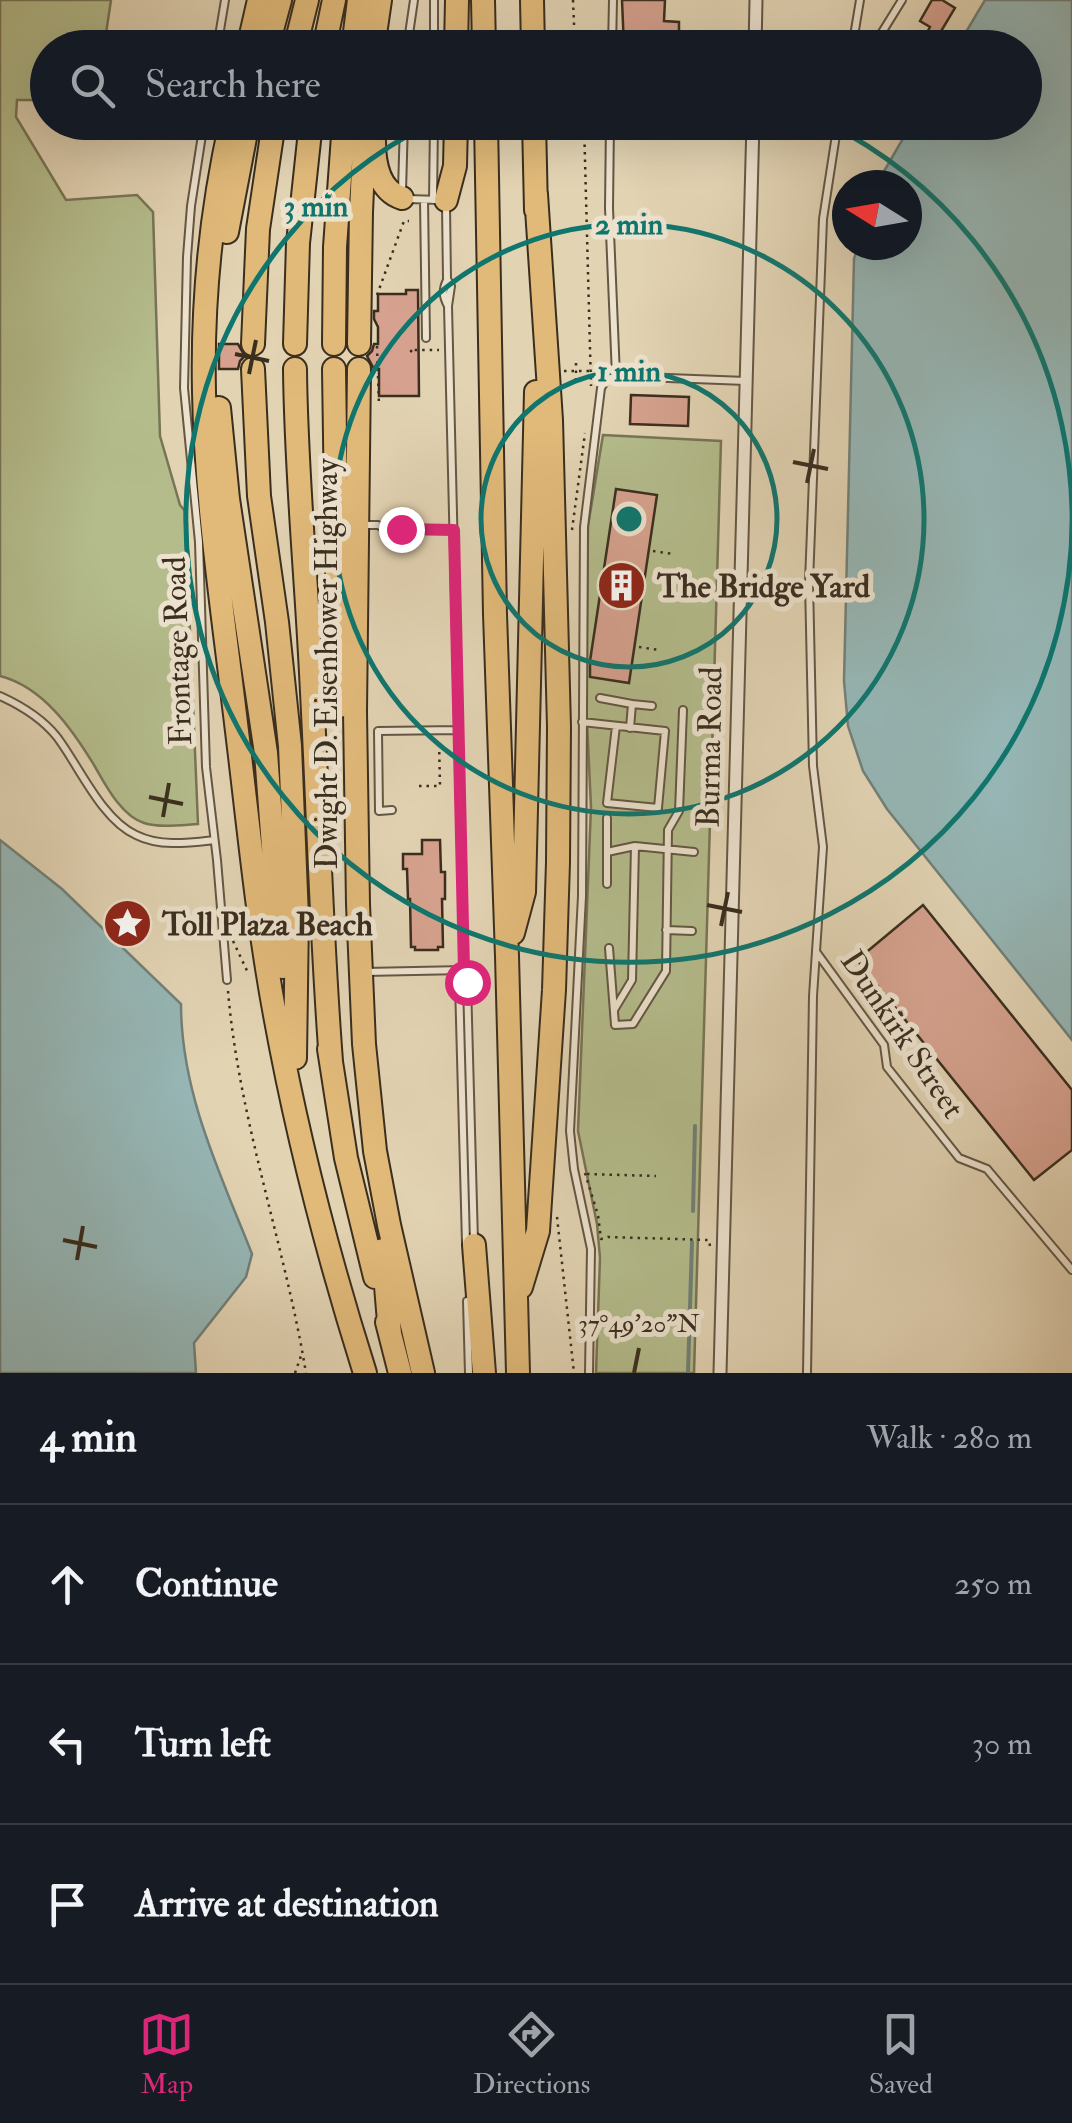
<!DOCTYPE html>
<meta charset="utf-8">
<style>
body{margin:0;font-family:"IM FELL Double Pica",serif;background:#20242c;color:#f1f3f6}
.compass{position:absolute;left:832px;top:170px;width:90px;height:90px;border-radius:50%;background:#171b24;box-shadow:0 10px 40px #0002;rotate:281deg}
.stop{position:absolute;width:30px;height:30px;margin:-22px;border:8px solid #db2777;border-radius:50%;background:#fff}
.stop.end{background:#db2777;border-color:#fff;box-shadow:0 2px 10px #0008}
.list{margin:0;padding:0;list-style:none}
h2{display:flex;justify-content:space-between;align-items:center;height:130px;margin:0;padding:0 40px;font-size:42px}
h2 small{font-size:32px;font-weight:400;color:#9ea1a6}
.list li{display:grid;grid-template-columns:65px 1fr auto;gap:30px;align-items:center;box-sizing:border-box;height:160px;padding:0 40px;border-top:2px solid #363941}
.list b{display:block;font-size:38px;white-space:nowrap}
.list em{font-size:32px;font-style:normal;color:#9ea1a6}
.icon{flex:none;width:55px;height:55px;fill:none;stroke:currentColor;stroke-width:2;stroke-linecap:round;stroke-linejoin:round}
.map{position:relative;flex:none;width:1072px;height:1373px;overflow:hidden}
.search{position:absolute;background:#171b24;box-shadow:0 10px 40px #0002;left:30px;right:30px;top:30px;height:110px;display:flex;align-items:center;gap:25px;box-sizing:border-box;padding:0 35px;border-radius:55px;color:#9ea1a6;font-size:38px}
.sheet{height:610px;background:#171b24}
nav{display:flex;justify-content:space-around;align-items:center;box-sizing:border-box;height:140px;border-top:2px solid #363941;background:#171b24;font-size:28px;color:#9ea1a6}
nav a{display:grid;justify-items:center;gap:5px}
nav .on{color:#db2777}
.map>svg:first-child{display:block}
.green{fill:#b4bc8c;stroke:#777556;stroke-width:2.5}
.water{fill:#96b6b5;stroke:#718079;stroke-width:2.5}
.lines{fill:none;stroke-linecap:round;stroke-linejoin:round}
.stream{stroke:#718079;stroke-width:4}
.building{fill:#d6a28f;stroke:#3a2e1f;stroke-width:2.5}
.service-casing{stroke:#645744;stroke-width:10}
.minor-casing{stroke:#645744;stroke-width:15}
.motorway-casing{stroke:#3a2e1f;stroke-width:26}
.path{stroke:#3a2e1f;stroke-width:2.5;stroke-dasharray:2.5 5;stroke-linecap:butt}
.service{stroke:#ece2ce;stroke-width:6}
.minor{stroke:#ece2ce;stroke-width:11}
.motorway{stroke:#e1ba7a;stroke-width:22}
.route{stroke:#db2777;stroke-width:12}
.ticks{fill:none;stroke:#3a2e1f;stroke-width:4}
.ring{fill:none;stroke:#0f766e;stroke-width:5}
.labels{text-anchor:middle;stroke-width:10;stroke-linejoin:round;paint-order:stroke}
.poi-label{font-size:32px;font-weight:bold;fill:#3a2e1f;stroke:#ece2ce;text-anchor:start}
.street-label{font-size:32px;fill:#3a2e1f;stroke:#ece2ce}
.ticks-label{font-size:25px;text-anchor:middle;fill:#3a2e1f;stroke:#ece2ce;stroke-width:10;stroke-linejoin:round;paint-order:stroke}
.centre{fill:#0f766e;stroke:#ece2ce;stroke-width:5}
.ring-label{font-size:30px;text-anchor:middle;font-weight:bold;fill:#0f766e;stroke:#ece2ce;stroke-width:10;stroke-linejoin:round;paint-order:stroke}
</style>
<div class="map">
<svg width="1072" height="1373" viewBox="0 0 1072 1373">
<rect width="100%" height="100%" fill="#e2d3b3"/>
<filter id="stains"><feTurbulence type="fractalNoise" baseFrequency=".002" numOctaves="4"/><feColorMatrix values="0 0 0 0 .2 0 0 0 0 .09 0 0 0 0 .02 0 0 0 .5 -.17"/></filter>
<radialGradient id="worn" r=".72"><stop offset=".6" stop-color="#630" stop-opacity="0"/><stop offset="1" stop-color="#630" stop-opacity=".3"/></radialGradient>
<!-- green -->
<path class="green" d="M0,0H111L104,47L48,48L47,100H17L16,117L66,200L137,195L153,212L160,436L180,505L185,511L198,824C181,825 160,828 144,823C121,816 105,784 94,765C72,729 43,687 0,676Z
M603,435L721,441L694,1373H596L600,1258L597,1224L578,1131L591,807L586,701L588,526Z"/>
<!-- water -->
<path class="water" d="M985,0H1072V1040L887,809L863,771L848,726L844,681L854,259L858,245H907V185H876L912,123L1024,122V48L957,47Z
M0,840L62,889L181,1004C181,1093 220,1173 252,1254L246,1277L194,1343L196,1373H0Z"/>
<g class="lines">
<!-- stream -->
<path class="stream" d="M693,1211L695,1126
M688,1373L692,1242"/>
</g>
<!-- building -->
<path class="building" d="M622,0H665L664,21L679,22V48H624Z
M932,0H942L955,8L931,48H918L930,27L920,21Z
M406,290H418L419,396H379V369H374L367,356L372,351L374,344H378V327L374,319V311H378V294H406Z
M219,344H238L245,356L240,361L238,369H219Z
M631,395L689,397L688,426L630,424Z
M616,489L657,495L629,683L590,677V661Z
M422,840H440L441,872H445V899H442L443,947H438V950H415V947H411L410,899H408L407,869H403V854H422Z
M923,905L1072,1090V1150L1034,1180L857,960Z"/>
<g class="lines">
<defs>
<path id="service" d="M881,34L902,0
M217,48L225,0
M407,48L414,0
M434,48V0
M612,48L613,0
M852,48L860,0
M204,122L191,206L187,257L184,388L199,542L206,767L217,860L227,980
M610,122L609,208L616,376
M402,191L404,122
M408,199L440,200
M424,200L426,338
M433,200L434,122
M446,206L447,279L451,286L448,306L464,970L467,982L474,1242
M447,280C442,290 443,297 448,306
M361,525H378L385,529L454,530
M0,696C22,706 42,718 57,737C79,766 102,820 136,835C160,847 188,843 214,840
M600,698L632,704L630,728
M632,704L652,706
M582,722L665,731L658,808L607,803L616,726
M392,810L379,811L378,731L458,730
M607,852L635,846
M607,884V818
M666,930L692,931
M609,948L615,1025L633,1024L666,971L668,830L679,811L683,710
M817,953L884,1045L887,1067L959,1158L987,1169L1072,1270
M463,971L459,983L466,1243
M365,972L464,970
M614,1010L632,980L635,846L694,852
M467,1301L469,1373
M589,1373L591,1249L574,1169L570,1131L582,896L584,527L601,388L606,380L616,376L746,381
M807,1373L813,996L823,847L813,766L809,582L823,219L838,122"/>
<path id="minor" d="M755,48L756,0
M720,1373L753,122"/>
<path id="motorway" d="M483,0L484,48
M532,0L533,48
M248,48L259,0
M267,48L280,0
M295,48L307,0
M324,48L334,0
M353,48L359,0
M373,48L380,0
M456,48L457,0
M231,122C211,211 202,301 204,392C206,503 223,613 236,723C248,820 257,918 275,1015C297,1136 328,1256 365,1373
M486,122L495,614L507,956L518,1373
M534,122L536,210
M374,141C374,163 379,191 402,198
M446,200L455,166L456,122
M227,232L248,122
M253,344L258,229L274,122
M295,344L298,243L311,122
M334,344L335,247L344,122
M359,344L361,212L365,122
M253,369L259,496L277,622L290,746L297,917L295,1058
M295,369C296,471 306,572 311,673C318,802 321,932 331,1061
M334,369L339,706
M359,369L355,712L358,904L364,1044L375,1151L389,1225L423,1373
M219,408L228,499L266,753L282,967
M513,933L524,892L536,392
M329,1049L346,1158L375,1277
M474,1245L484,1373
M383,1250L390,1334
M521,1287L538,1231L554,990L558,862L559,727L551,420L536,194
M387,1322L400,1373"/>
</defs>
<!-- service casing -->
<use href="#service" class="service-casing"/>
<!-- minor casing -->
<use href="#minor" class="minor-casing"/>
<!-- motorway casing -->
<use href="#motorway" class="motorway-casing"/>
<!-- path -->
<path class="path" d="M573,0L575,48
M584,122L591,386
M377,295L404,221H409
M377,346L379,406
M412,352L410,350H439
M576,363V383
M564,371H591
M572,530L585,433
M653,551L673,554
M639,647L659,650
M419,786H440L439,740
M233,941L249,975
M228,991C239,1121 285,1245 306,1373
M585,1173L598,1215L601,1239L608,1237L709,1240L710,1246
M587,1174L656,1176
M557,1217L574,1373
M295,1373L302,1353"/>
<!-- service -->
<use href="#service" class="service"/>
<!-- minor -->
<use href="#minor" class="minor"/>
<!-- motorway -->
<use href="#motorway" class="motorway"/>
</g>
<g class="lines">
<!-- route -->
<path class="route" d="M401,529L454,530L464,970L467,982"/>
</g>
<!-- ticks -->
<path class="ticks" d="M235,354L269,361M249,374L256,340M793,462L828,469M807,483L814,449M149,797L183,804M163,817L169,783M707,905L742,912M721,926L728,892M63,1240L97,1247M77,1260L83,1226M634,1373L639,1348"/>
<!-- distance rings -->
<g class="ring">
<circle cx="629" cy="519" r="148"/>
<circle cx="629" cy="519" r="295"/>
<path d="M827 123A443 443 0 1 1 431 123"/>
</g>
<!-- icons -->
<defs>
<symbol id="building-disc" viewBox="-11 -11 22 22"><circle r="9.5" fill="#8f2418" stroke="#ece2ce"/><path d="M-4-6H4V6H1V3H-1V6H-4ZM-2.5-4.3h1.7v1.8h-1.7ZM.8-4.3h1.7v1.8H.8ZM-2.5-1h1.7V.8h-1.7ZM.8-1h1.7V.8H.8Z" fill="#fff"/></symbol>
<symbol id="sight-disc" viewBox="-11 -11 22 22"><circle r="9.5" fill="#8f2418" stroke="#ece2ce"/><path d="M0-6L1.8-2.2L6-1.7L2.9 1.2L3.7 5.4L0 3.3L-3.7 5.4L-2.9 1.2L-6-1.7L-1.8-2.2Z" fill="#fff"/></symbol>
</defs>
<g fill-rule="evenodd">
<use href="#building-disc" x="594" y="558" width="55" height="55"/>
<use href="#sight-disc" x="100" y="896" width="55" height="55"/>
</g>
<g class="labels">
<!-- poi labels -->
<g class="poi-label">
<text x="657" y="597">The Bridge Yard</text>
<text x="162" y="935">Toll Plaza Beach</text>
</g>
<!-- street labels -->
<g class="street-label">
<text transform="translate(177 651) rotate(-92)" y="11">Frontage Road</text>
<text transform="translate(326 664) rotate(-90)" y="11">Dwight D. Eisenhower Highway</text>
<text transform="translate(709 747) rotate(-89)" y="11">Burma Road</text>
<text transform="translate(903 1034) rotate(56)" y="11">Dunkirk Street</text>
</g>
</g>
<g class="ticks-label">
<text x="639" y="1332">37°49'20"N</text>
</g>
<circle cx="629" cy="519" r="15" class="centre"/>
<g class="ring-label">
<text x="316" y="216">3 min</text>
<text x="629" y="234">2 min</text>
<text x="629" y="381">1 min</text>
</g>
<rect width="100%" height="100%" filter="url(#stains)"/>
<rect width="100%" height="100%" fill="url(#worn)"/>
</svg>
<svg class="compass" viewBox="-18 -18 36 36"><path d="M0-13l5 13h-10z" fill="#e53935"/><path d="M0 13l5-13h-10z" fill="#9ea1a6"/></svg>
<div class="stop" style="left:467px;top:982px"></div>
<div class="stop end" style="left:401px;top:529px"></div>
<div class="search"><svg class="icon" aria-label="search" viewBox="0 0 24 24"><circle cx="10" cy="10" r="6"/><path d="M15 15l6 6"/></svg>Search here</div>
</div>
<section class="sheet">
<h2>4 min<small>Walk · 280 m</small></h2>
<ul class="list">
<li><svg class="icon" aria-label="ahead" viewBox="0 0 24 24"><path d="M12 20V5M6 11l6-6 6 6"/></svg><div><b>Continue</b></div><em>250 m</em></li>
<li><svg class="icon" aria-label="left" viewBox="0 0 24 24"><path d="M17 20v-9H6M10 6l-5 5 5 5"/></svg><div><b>Turn left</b></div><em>30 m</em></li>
<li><svg class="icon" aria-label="arrive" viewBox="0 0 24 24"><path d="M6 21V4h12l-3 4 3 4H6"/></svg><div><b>Arrive at destination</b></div></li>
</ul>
</section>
<nav>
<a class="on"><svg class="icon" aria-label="map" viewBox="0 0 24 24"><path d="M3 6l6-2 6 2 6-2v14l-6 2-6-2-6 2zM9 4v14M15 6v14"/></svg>Map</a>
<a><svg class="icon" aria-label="directions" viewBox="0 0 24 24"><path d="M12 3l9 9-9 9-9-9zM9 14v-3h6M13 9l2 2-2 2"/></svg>Directions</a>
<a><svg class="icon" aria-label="saved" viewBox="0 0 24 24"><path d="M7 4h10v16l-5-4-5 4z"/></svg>Saved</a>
</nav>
